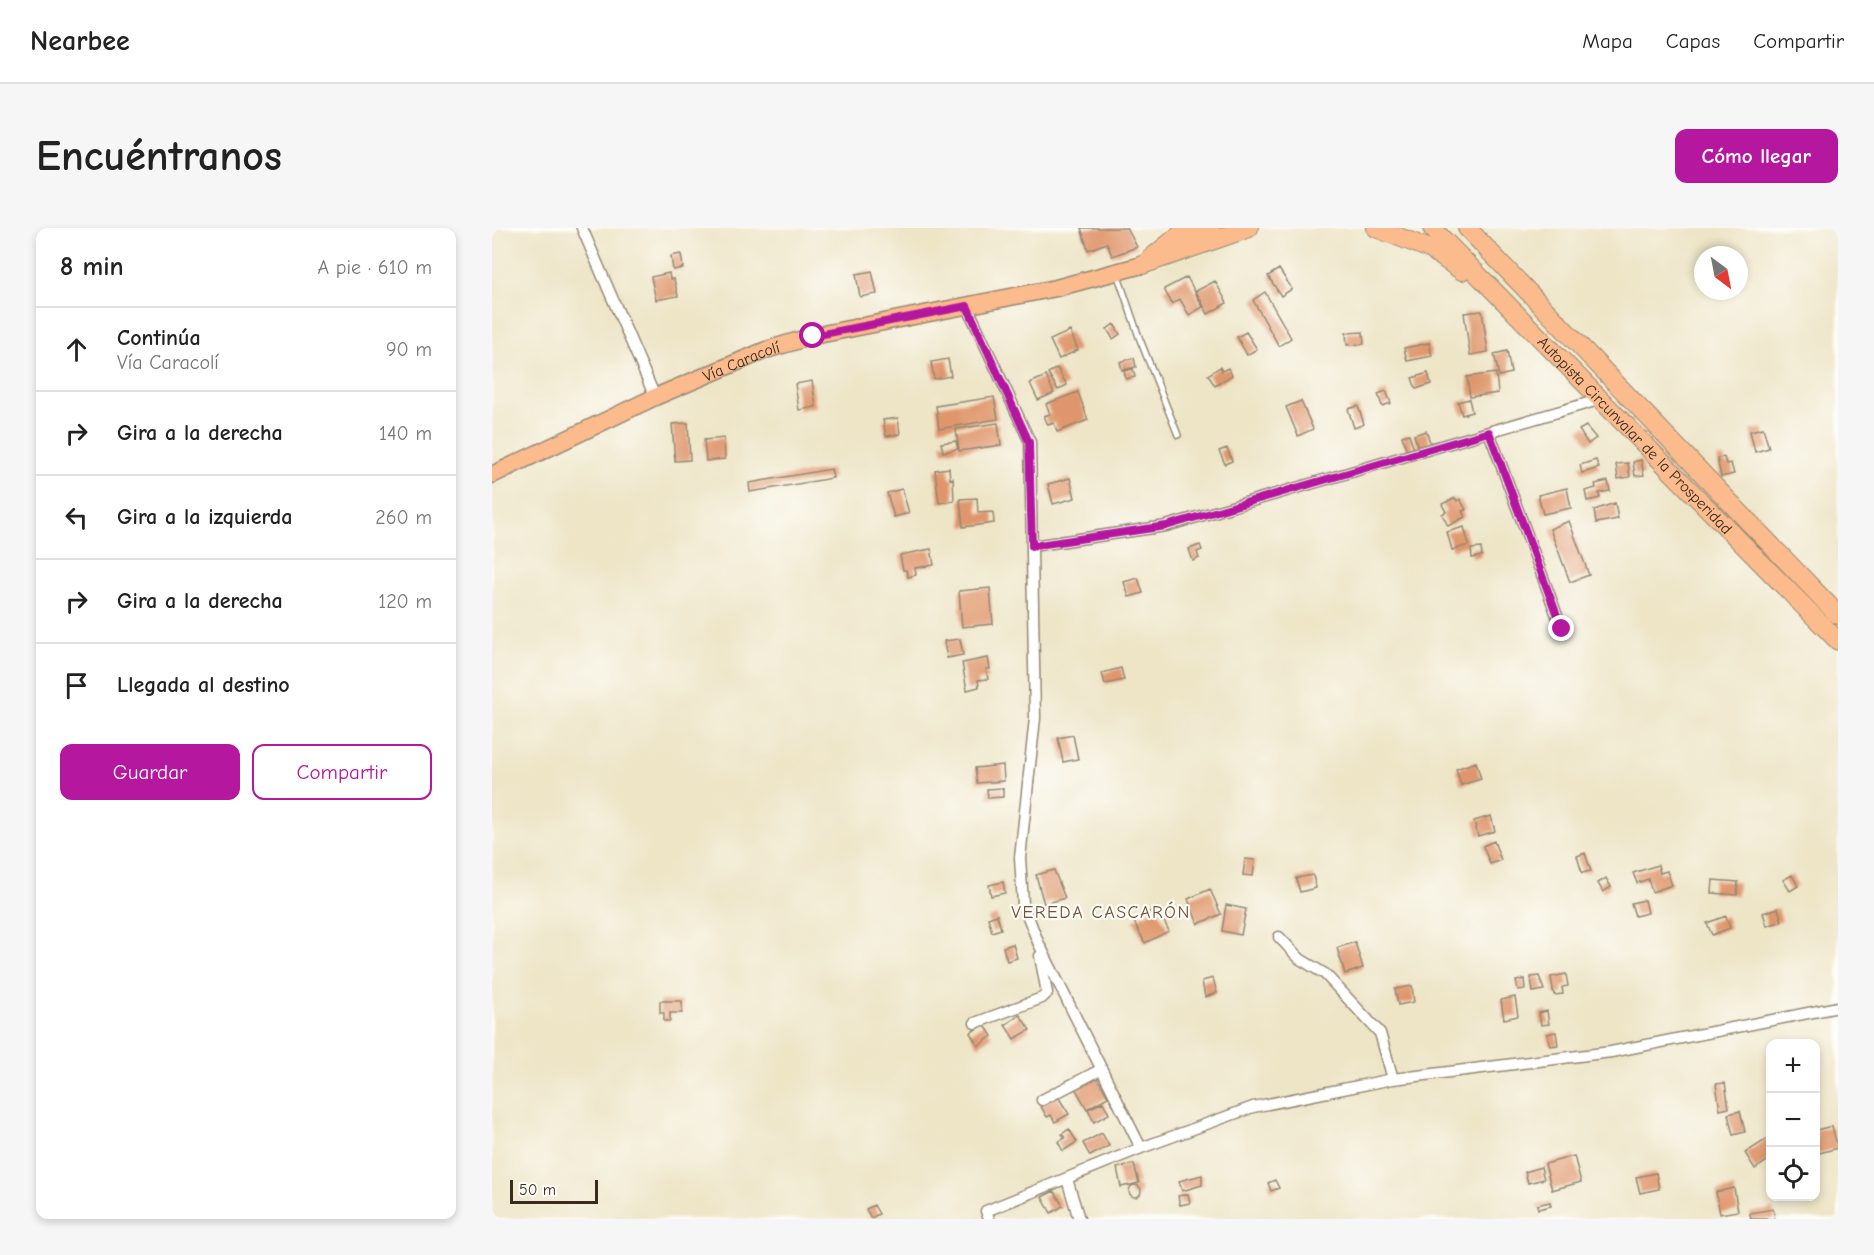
<!DOCTYPE html>
<html lang="es">
<meta charset="utf-8">
<style>
body{margin:0;font-family:"Comic Neue",sans-serif;background:#f6f6f6;color:#222}
.controls{position:absolute;right:18px;bottom:18px;display:grid;overflow:hidden;border-radius:12px;box-shadow:0 3px 9px #0003}
.controls button{width:54px;height:54px;display:grid;place-items:center;padding:0;border:0;border-bottom:2px solid #e0e0e0;background:#fff;color:#222;font:30px sans-serif}
.compass{position:absolute;left:1202px;top:18px;width:54px;height:54px;border-radius:50%;background:#fff;box-shadow:0 3px 9px #0003;rotate:148deg}
.scale{position:absolute;left:18px;bottom:15px;width:88px;box-sizing:border-box;padding-left:6px;border:3px solid #3b2a1e;border-top:0;font-size:16px;line-height:21px;white-space:nowrap;color:#3b2a1e;-webkit-text-stroke:4px #fdfcf7;paint-order:stroke}
.stop{position:absolute;width:18px;height:18px;margin:-14px;border:4px solid #b5179e;border-radius:50%;background:#fff}
.stop.end{background:#b5179e;border-color:#fff;box-shadow:0 2px 6px #0008}
.list{margin:0;padding:0;list-style:none}
h2{display:flex;justify-content:space-between;align-items:center;height:78px;margin:0;padding:0 24px;font-size:26px}
h2 small{font-size:20px;font-weight:400;color:#767676}
.list li{display:grid;grid-template-columns:39px 1fr auto;gap:18px;align-items:center;box-sizing:border-box;height:84px;padding:0 24px;border-top:2px solid #e0e0e0}
.list b{display:block;font-size:22px;white-space:nowrap}
.list p{margin:0;font-size:20px;white-space:nowrap;color:#767676}
.list em{font-size:20px;font-style:normal;color:#767676}
.actions{display:flex;gap:12px;padding:18px 24px}
.actions a{flex:1;padding:14px 0;border:2px solid #b5179e;border-radius:12px;text-align:center;font-size:21px;color:#b5179e}
.actions .main{background:#b5179e;color:#fff}
.icon{flex:none;width:33px;height:33px;fill:none;stroke:currentColor;stroke-width:2;stroke-linecap:round;stroke-linejoin:round}
.map{position:relative;flex:none;width:1346px;height:991px;overflow:hidden;border-radius:12px}
header{display:flex;align-items:center;gap:36px;box-sizing:border-box;height:84px;padding:0 30px;background:#fff;border-bottom:2px solid #e0e0e0}
header strong{font-size:28px}
nav{display:flex;gap:33px;margin-inline-start:auto;font-size:21px}
.intro{display:flex;align-items:center;justify-content:space-between;box-sizing:border-box;height:144px;padding:0 36px}
h1{margin:0;font-size:42px}
.button{padding:15px 27px;border-radius:12px;background:#b5179e;color:#fff;font-size:21px;font-weight:700}
main{display:flex;gap:36px;padding:0 36px}
aside{flex:1;background:#fff;border-radius:12px;box-shadow:0 3px 9px #0003}
.map>svg:first-child{display:block}
.building{fill:#e0966c}
.lines{fill:none;stroke-linecap:round;stroke-linejoin:round}
.lane-casing{stroke:#948872;stroke-width:8}
.street-casing{stroke:#948872;stroke-width:13}
.primary-casing{stroke:#948872;stroke-width:19}
.highway-casing{stroke:#948872;stroke-width:20}
.lane{stroke:#fff;stroke-width:5}
.street{stroke:#fff;stroke-width:10}
.primary{stroke:#fbbb8d;stroke-width:16}
.highway{stroke:#fbbb8d;stroke-width:18}
.route{stroke:#b5179e;stroke-width:8}
.labels{text-anchor:middle;stroke-width:4.5;stroke-linejoin:round;paint-order:stroke}
.street-label{font-size:16px;fill:#3b2a1e;stroke:#fdfcf7}
.neighbourhood-label{font-size:18px;letter-spacing:1.5px;fill:#755039;stroke:#fdfcf7}
</style>
<header>
<strong>Nearbee</strong>
<nav><a>Mapa</a><a>Capas</a><a>Compartir</a></nav>
</header>
<div class="intro"><h1>Encuéntranos</h1><a class="button">Cómo llegar</a></div>
<main>
<aside>
<h2>8 min<small>A pie · 610 m</small></h2>
<ul class="list">
<li><svg class="icon" aria-label="ahead" viewBox="0 0 24 24"><path d="M12 20V5M6 11l6-6 6 6"/></svg><div><b>Continúa</b><p>Vía Caracolí</p></div><em>90 m</em></li>
<li><svg class="icon" aria-label="right" viewBox="0 0 24 24"><path d="M7 20v-9h11M14 6l5 5-5 5"/></svg><div><b>Gira a la derecha</b></div><em>140 m</em></li>
<li><svg class="icon" aria-label="left" viewBox="0 0 24 24"><path d="M17 20v-9H6M10 6l-5 5 5 5"/></svg><div><b>Gira a la izquierda</b></div><em>260 m</em></li>
<li><svg class="icon" aria-label="right" viewBox="0 0 24 24"><path d="M7 20v-9h11M14 6l5 5-5 5"/></svg><div><b>Gira a la derecha</b></div><em>120 m</em></li>
<li><svg class="icon" aria-label="arrive" viewBox="0 0 24 24"><path d="M6 21V4h12l-3 4 3 4H6"/></svg><div><b>Llegada al destino</b></div></li>
</ul>
<div class="actions"><a class="main">Guardar</a><a>Compartir</a></div>
</aside>
<div class="map">
<svg width="1346" height="991" viewBox="0 0 1346 991">
<rect width="100%" height="100%" fill="#fdfcf7"/>
<filter id="ink" filterUnits="userSpaceOnUse"><feTurbulence type="fractalNoise" baseFrequency=".0167" numOctaves="2"/><feDisplacementMap in="SourceGraphic" scale="12" xChannelSelector="R" yChannelSelector="G"/><feConvolveMatrix kernelMatrix="1 2 1 2 8 2 1 2 1" color-interpolation-filters="sRGB"/></filter>
<filter id="wash" filterUnits="userSpaceOnUse"><feTurbulence type="fractalNoise" baseFrequency=".008" numOctaves="4" result="noise"/><feDisplacementMap in="SourceGraphic" scale="24" xChannelSelector="R" yChannelSelector="G"/><feGaussianBlur stdDeviation="1.35" result="paint"/><feColorMatrix in="noise" values="0 0 0 0 0 0 0 0 0 0 0 0 0 0 0 0 0 1.4 0 .05"/><feComposite in="paint" operator="in"/></filter>
<g filter="url(#wash)">
<rect width="100%" height="100%" fill="#eee5c7"/>
<g id="blocks">
<!-- building -->
<path class="building" d="M589,0H635L645,19L620,28L615,15L596,22Z
M189,26L191,40L181,42L179,28Z
M787,41L800,61L789,68L776,48Z
M380,43L385,66L368,69L364,46Z
M177,45L178,51H182L186,68L164,72L159,49Z
M695,49L711,79L697,87L688,71L680,76L672,61Z
M723,53L735,75L716,86L704,63Z
M773,64L799,110L787,118L761,72Z
M990,83L996,124L978,127L972,85Z
M622,96L628,106L621,111L615,101Z
M578,103L586,122L567,131L558,112Z
M754,104L765,121L755,127L745,109Z
M871,104L872,116L855,117L854,105Z
M937,115L940,128L915,133L912,120Z
M1015,123L1019,145L1007,148L1002,126Z
M642,130L644,139L630,142L628,134Z
M456,131L459,148L442,151L439,134Z
M728,139L730,143L736,140L740,147L723,158L716,147Z
M565,140L575,157L566,162L556,145Z
M641,141L643,149L634,151L632,143Z
M936,145L939,156L924,161L920,150Z
M1004,145L1006,165L978,169L975,149Z
M554,148L562,165L546,172L538,155Z
M320,153L324,179L307,182L303,156Z
M894,163L899,175L890,178L886,166Z
M586,164L596,192L565,204L562,195L556,197L552,188L558,186L554,176Z
M502,169L506,191L447,201L444,178Z
M977,171L980,184L970,187L966,174Z
M809,173L821,201L806,208L794,179Z
M866,178L872,196L862,200L856,181Z
M406,190L408,206L394,208L391,192Z
M196,195L198,232L183,233L180,196Z
M506,195L509,217L467,223L464,201Z
M1094,198L1104,210L1096,216L1087,202Z
M1271,200L1277,220L1263,224L1258,203Z
M934,203L940,219L927,223L922,207Z
M917,206L923,225L916,227L910,208Z
M232,210L233,231L214,233L212,212Z
M464,213L466,221L451,224L449,215Z
M735,220L740,233L733,236L727,223Z
M1232,229L1234,236L1239,235L1242,246L1229,249L1225,230Z
M1104,232L1107,240L1090,245L1088,237Z
M1149,232L1152,247L1143,248L1141,234Z
M1136,235L1138,249L1126,251L1124,236Z
M457,240L458,251L461,250L462,273L447,275L443,242Z
M339,241L341,250L258,264L257,255Z
M578,250L583,270L561,276L556,256Z
M1116,253L1118,263L1107,265L1108,270L1095,273L1093,263L1104,260L1103,256Z
M1075,260L1079,280L1051,286L1046,267Z
M410,261L417,285L402,289L395,265Z
M485,270L486,285L501,284L502,295L471,299L468,271Z
M963,270L965,273L968,271L974,282L970,283L973,289L956,298L950,286L954,284L950,276Z
M1123,275L1126,291L1104,295L1102,282Z
M1077,293L1097,347L1078,354L1058,301Z
M972,299L977,317L960,322L955,304Z
M708,317L710,322L705,324L707,330L701,333L697,321Z
M989,320L990,328L980,330L979,321Z
M439,321L442,337L423,340L424,347L416,349L414,342H411L408,327Z
M646,350L651,365L637,369L632,354Z
M498,360L501,396L470,399L467,363Z
M468,411L471,427L455,430L452,413Z
M496,430L498,441H494L496,451L486,452L487,459L475,462L470,435Z
M629,440L632,452L613,456L610,445Z
M581,507L586,531L571,534L566,510Z
M984,534L989,551L969,557L964,541Z
M511,537L512,553L485,555L483,540Z
M511,560V569L496,570L495,561Z
M999,588L1003,603L986,608L982,593Z
M1002,613L1009,632L998,636L991,618Z
M1093,625L1099,643L1090,645L1085,628Z
M753,631L763,632L761,648L751,647Z
M1166,637L1168,645L1175,643L1180,657L1160,664L1156,651L1145,655L1141,645Z
M562,642L573,670L552,676L544,647Z
M821,647L824,660L808,664L804,650Z
M1300,647L1306,658L1298,663L1291,652Z
M1114,650L1119,659L1111,664L1106,655Z
M1221,652L1246,654L1245,667L1220,665Z
M511,654L513,665L499,668L497,657Z
M718,661L729,686L706,696L696,671Z
M1153,672L1156,685L1143,688L1139,675Z
M734,677L754,681L749,707L730,703Z
M665,680L677,703L653,715L641,692Z
M1286,680L1290,693L1275,698L1271,685Z
M505,687L509,701L500,704L496,690Z
M1234,688L1238,700L1220,707L1215,695Z
M863,714L871,740L853,746L845,720Z
M521,716L525,730L515,733L511,719Z
M1074,746L1076,758L1070,759L1071,766L1062,767L1059,749Z
M1047,748L1052,762L1041,764L1039,749Z
M721,750L725,765L713,769L710,753Z
M1032,751L1033,761L1026,762L1024,753Z
M920,758L922,774L906,777L903,761Z
M1023,769L1026,788L1012,791L1009,772Z
M168,773H190V785H178V793H172V785H168Z
M1055,783L1057,796L1049,797L1047,785Z
M528,787L538,802L522,811L513,797Z
M492,796L500,808L486,818L478,805Z
M1064,804L1066,817L1058,818L1055,806Z
M603,846L616,869L595,881L582,858Z
M1233,855L1237,880L1228,882L1224,856Z
M565,867L577,886L563,894L559,887L555,889L548,877Z
M611,874L617,886L602,894L596,881Z
M1248,883L1253,904L1241,907L1236,886Z
M1340,898L1346,920L1324,926V902Z
M577,901L585,914L571,923L566,914L573,910L570,906Z
M610,905L617,918L598,928L591,915Z
M1278,909V931L1263,941L1253,925Z
M1082,928L1089,954L1060,962L1053,936Z
M642,936L647,955L629,959L625,940Z
M1049,939L1052,951L1036,955L1033,944Z
M1164,945L1167,961L1148,965L1144,949Z
M710,947V957L690,963L687,953Z
M783,952L787,960L779,963L776,955Z
M637 963a6 6 0 1 1 12 0a6 6 0 1 1-12 0Z
M1242,960L1246,983L1228,986L1224,964Z
M562,963L571,978L559,985L550,969Z
M696,966L698,975L688,977L686,968Z
M1058,974L1059,978L1046,981L1045,977Z
M382,977L387,986L379,990L374,981Z
M1281,981L1283,991H1259L1258,985Z"/>
</g>
</g>
<g filter="url(#ink)">
<use href="#blocks" fill-opacity="0" stroke="#948872" stroke-width="1.5"/>
<g class="lines">
<defs>
<path id="lane" d="M625,45L647,109L686,207"/>
<path id="street" d="M90,0L163,169
M475,78L538,214L543,490L528,630L531,676L546,714L649,920
M997,204L1070,401
M540,318L674,298L1110,171
M787,709L808,731L833,746L888,805L901,851
M483,795L550,770L555,765L548,728
M550,872L608,842
M575,951L587,991
M497,991L494,983L649,920L761,879L901,851L1119,824L1346,779"/>
<g id="primary">
<path d="M686,20L719,0"/>
<path id="s1" d="M0,247L163,169L274,122L321,108L564,60L650,37L663,31"/>
</g>
<g id="highway">
<path d="M884,0L938,21L970,43"/>
<path id="s2" d="M940,0L1346,413"/>
<path d="M975,0L1346,387"/>
<path d="M658,31L696,0"/>
<path d="M650,37L757,0"/>
</g>
</defs>
<!-- lane casing -->
<use href="#lane" class="lane-casing"/>
<!-- street casing -->
<use href="#street" class="street-casing"/>
<!-- primary casing -->
<use href="#primary" class="primary-casing"/>
<!-- highway casing -->
<use href="#highway" class="highway-casing"/>
<!-- lane -->
<use href="#lane" class="lane"/>
<!-- street -->
<use href="#street" class="street"/>
<!-- primary -->
<use href="#primary" class="primary"/>
<!-- highway -->
<use href="#highway" class="highway"/>
</g>
</g>
<g class="lines" filter="url(#ink)">
<!-- route -->
<path class="route" d="M321,108L475,78L537,214L540,318L674,298L997,204L1070,401"/>
</g>
<g class="labels">
<!-- street labels -->
<g class="street-label">
<text dy="6" stroke="none"><textPath href="#s1" startOffset="274">Vía Caracolí</textPath></text>
<text dy="6" stroke="none"><textPath href="#s2" startOffset="290">Autopista Circunvalar de la Prosperidad</textPath></text>
</g>
<!-- neighbourhood labels -->
<g class="neighbourhood-label">
<text x="609" y="690">VEREDA CASCARÓN</text>
</g>
</g>
</svg>
<div class="controls">
<button>+</button>
<button>−</button>
<button><svg class="icon" aria-label="locate" viewBox="0 0 24 24"><circle cx="12" cy="12" r="6"/><path d="M12 2v4M12 18v4M2 12h4M18 12h4"/></svg></button>
</div>
<svg class="compass" viewBox="-18 -18 36 36"><path d="M0-13l5 13h-10z" fill="#e53935"/><path d="M0 13l5-13h-10z" fill="#767676"/></svg>
<div class="scale">50 m</div>
<div class="stop" style="left:321px;top:108px"></div>
<div class="stop end" style="left:1070px;top:401px"></div>
</div>
</main>
